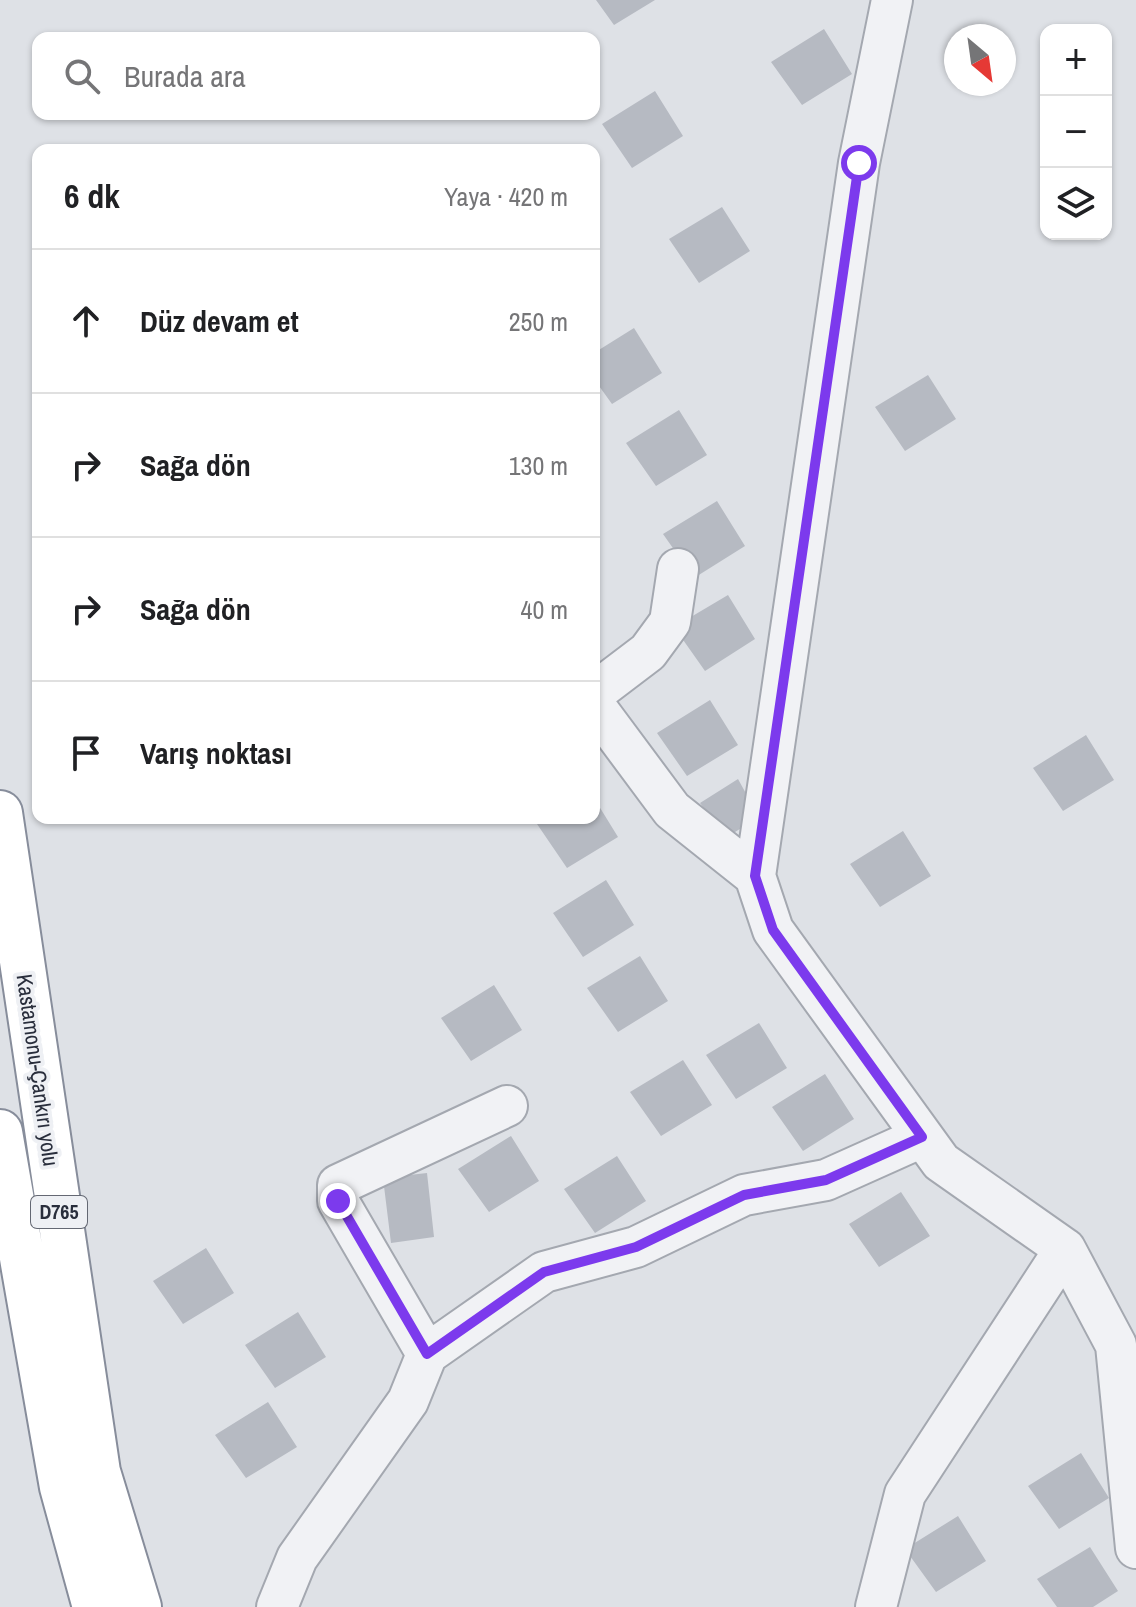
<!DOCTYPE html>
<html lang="tr">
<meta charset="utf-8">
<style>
body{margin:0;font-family:"Archivo Narrow",sans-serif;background:#f6f6f6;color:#202124}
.controls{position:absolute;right:24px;top:24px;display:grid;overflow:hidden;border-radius:16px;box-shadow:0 2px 6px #0004}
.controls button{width:72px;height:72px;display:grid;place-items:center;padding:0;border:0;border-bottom:2px solid #e0e0e0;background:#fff;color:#202124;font:40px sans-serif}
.compass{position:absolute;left:944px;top:24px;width:72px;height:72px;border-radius:50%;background:#fff;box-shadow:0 2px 6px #0004;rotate:151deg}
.stop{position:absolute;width:24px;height:24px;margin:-18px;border:6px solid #7c3aed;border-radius:50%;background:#fff}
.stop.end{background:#7c3aed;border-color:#fff;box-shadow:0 2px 8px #0008}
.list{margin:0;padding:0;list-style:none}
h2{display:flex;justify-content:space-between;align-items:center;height:104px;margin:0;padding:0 32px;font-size:34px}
h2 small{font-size:26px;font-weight:400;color:#757577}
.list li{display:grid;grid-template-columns:52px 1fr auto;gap:24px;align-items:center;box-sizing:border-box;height:144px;padding:0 32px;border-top:2px solid #e0e0e0}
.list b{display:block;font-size:30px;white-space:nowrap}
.list em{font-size:26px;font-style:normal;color:#757577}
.icon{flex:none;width:44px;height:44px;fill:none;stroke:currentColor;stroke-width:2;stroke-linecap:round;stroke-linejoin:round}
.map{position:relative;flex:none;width:1136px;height:1607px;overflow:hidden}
.search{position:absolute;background:#fff;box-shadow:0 2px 6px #0004;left:32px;top:32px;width:568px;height:88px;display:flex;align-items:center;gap:20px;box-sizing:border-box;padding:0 28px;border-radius:16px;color:#757577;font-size:30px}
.panel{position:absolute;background:#fff;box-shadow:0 2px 6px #0004;left:32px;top:144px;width:568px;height:680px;border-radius:16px}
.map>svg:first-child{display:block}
.building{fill:#b6bac2}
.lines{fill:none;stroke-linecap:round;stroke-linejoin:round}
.minor-casing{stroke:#a4a8b0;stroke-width:44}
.highway-casing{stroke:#878d9b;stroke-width:48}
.minor{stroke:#f1f2f5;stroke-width:40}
.highway{stroke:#fff;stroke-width:44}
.route{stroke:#7c3aed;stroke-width:10}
.labels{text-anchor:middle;stroke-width:8;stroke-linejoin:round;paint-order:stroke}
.shield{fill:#eef0f4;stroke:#646873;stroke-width:2}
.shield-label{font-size:20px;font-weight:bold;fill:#292e3c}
.street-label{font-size:22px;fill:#292e3c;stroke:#eef0f4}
</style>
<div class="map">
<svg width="1136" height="1607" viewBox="0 0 1136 1607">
<rect width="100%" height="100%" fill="#dee1e6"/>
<!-- building -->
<path class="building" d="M596,0H655L614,25Z
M824,29L852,74L802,105L771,62Z
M655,91L683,136L632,168L602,124Z
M722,207L750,251L699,283L669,239Z
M634,328L662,373L612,404L594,379V353Z
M928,375L956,419L905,451L875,407Z
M679,410L707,455L656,486L626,443Z
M717,501L745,546L694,578L663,534Z
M728,595L755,639L705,671L674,627Z
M710,700L738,745L687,776L657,733Z
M1086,735L1114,780L1063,811L1033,768Z
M738,779L759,817L727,837L700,803Z
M594,798L618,837L567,868L537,824L547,818H594Z
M903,831L931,876L880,907L850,864Z
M606,880L634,925L583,957L553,913Z
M640,956L668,1001L618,1032L587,988Z
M494,985L522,1030L471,1061L441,1018Z
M759,1023L787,1068L736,1099L706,1055Z
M683,1060L712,1105L661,1136L630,1092Z
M825,1074L854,1119L803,1151L772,1107Z
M511,1136L539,1181L489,1212L458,1169Z
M617,1156L646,1201L595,1233L564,1189Z
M427,1173L434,1237L391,1243L383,1178Z
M901,1192L930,1236L879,1267L849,1224Z
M206,1248L234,1293L183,1324L153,1281Z
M298,1312L326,1357L275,1388L245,1345Z
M268,1402L297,1447L246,1478L215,1435Z
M1081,1453L1109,1498L1059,1529L1028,1486Z
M958,1516L986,1561L936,1592L905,1549Z
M1090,1547L1118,1591L1093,1607H1057L1037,1579Z"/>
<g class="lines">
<defs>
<path id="minor" d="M892,0L859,163L755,876L773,930L941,1162L1065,1249L1116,1345L1136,1548
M594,693L648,652L670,622L678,569
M594,705L672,810L755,876
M427,1354L338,1201V1185L507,1106
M277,1607L297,1558L408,1401L427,1354L544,1272L636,1247L744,1195L826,1180L922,1137
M876,1607L905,1494L1065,1249"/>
<path id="highway" d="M0,813L98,1472L139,1607
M0,1132L62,1487L95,1607"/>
</defs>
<!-- minor casing -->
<use href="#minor" class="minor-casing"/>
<!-- highway casing -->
<use href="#highway" class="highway-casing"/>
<!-- minor -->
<use href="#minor" class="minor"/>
<!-- highway -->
<use href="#highway" class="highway"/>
</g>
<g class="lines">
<!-- route -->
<path class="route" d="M338,1201L427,1354L544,1272L636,1247L744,1195L826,1180L922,1137L773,930L755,876L859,163"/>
</g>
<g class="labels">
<!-- shield labels -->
<rect class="shield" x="31" y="1196" width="56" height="32" rx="6"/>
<g class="shield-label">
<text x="59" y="1219">D765</text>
</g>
<!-- street labels -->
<g class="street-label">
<text transform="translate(38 1070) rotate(82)" y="8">Kastamonu-Çankırı yolu</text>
</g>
</g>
</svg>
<div class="controls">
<button>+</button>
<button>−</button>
<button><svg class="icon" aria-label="layers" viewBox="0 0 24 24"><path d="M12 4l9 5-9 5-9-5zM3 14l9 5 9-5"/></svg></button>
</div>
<svg class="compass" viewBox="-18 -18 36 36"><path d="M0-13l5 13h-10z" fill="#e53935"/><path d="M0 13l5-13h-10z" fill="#757577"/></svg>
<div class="stop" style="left:859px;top:163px"></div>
<div class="stop end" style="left:338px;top:1201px"></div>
<div class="search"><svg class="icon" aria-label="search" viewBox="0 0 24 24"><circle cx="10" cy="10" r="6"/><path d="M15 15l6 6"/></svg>Burada ara</div>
<section class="panel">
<h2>6 dk<small>Yaya · 420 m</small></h2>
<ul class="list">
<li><svg class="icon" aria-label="ahead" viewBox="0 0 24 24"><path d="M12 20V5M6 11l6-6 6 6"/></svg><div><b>Düz devam et</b></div><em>250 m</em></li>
<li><svg class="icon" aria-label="right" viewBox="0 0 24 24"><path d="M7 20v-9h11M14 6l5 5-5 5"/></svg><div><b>Sağa dön</b></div><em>130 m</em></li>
<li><svg class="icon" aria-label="right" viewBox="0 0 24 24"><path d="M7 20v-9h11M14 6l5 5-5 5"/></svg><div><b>Sağa dön</b></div><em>40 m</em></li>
<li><svg class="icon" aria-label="arrive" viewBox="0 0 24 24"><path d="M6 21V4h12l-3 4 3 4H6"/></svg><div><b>Varış noktası</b></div></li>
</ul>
</section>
</div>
